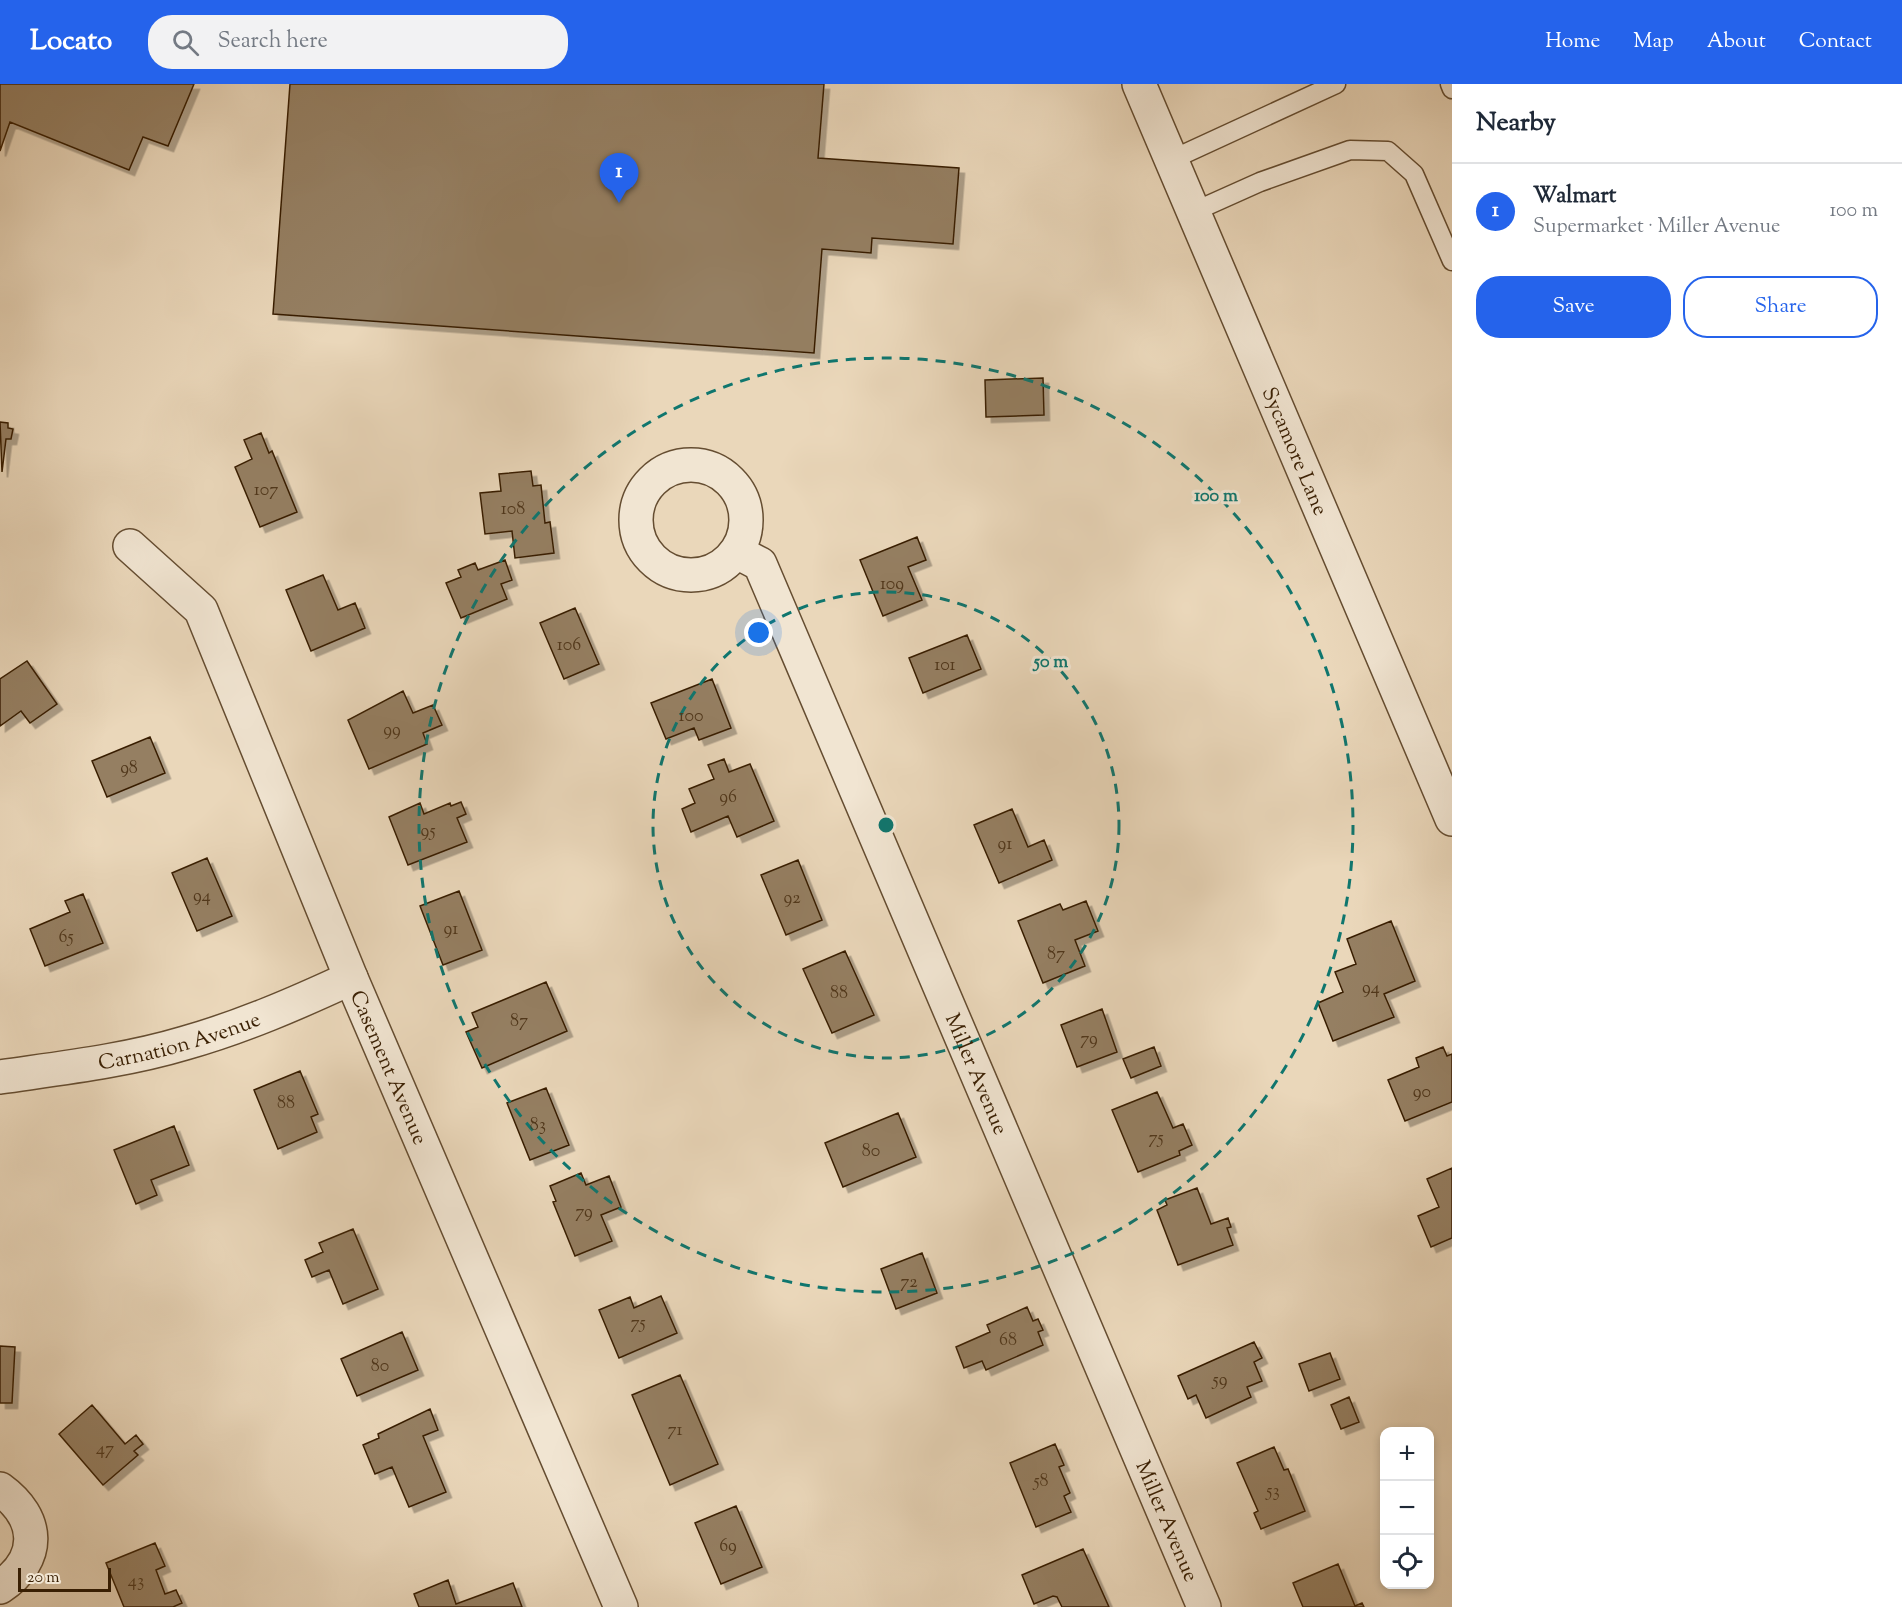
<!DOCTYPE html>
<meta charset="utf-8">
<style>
body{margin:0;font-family:"Sorts Mill Goudy",serif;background:#f2f2f3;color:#1f2937}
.controls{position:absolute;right:18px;bottom:18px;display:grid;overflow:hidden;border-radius:12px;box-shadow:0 3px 9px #0003}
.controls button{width:54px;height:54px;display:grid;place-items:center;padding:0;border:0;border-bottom:2px solid #e0e1e3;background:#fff;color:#1f2937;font:30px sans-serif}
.scale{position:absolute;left:18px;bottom:15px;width:93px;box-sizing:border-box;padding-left:6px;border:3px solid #391f03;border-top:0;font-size:16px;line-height:21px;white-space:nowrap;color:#391f03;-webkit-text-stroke:4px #f1e5d2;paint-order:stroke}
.you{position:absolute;left:759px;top:549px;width:21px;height:21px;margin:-15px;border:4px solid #fff;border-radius:50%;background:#1a73e8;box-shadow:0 0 0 9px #1a73e833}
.badge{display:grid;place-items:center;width:39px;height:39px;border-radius:50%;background:#2563eb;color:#fff;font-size:20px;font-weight:700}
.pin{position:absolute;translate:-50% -50px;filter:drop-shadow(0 2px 3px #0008)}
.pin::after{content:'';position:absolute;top:32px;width:21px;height:18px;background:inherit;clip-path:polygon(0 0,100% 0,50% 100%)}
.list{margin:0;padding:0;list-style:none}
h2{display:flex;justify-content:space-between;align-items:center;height:78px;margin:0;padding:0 24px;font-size:26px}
h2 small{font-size:20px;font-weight:400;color:#747a83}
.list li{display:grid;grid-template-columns:39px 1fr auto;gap:18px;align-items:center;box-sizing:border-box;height:96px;padding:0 24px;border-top:2px solid #e0e1e3}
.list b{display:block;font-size:22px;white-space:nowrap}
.list p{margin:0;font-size:20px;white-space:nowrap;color:#747a83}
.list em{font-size:20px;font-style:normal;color:#747a83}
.actions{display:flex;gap:12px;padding:18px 24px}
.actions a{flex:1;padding:14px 0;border:2px solid #2563eb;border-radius:24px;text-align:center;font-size:21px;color:#2563eb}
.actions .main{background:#2563eb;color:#fff}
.icon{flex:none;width:33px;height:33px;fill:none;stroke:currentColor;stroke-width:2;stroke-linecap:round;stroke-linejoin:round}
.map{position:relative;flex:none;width:1452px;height:1523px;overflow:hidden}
header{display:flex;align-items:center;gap:36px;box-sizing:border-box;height:84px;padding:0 30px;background:#2563eb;color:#fff}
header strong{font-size:28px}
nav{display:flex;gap:33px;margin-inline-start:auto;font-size:21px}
.search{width:420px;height:54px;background:#f2f2f3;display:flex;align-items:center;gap:15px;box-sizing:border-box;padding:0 21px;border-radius:24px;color:#747a83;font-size:22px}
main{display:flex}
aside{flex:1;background:#fff}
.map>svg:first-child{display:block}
.building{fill:#957f62;stroke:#391f03;stroke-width:1.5;filter:url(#shadow)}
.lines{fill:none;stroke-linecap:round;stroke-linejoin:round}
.service-casing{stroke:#654d31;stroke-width:21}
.minor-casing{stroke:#654d31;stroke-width:36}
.service{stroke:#f1e5d2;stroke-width:18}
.minor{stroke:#f1e5d2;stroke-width:33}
.ring{fill:none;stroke:#0f766e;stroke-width:3;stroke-dasharray:10 8}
.labels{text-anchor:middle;stroke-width:6;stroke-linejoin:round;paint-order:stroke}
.number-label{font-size:18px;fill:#50371b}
.street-label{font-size:21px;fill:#391f03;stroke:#f1e5d2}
.centre{fill:#0f766e;stroke:#f1e5d2;stroke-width:3}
.ring-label{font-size:18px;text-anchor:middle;font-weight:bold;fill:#0f766e;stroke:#f1e5d2;stroke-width:6;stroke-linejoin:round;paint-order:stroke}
</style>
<header>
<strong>Locato</strong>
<div class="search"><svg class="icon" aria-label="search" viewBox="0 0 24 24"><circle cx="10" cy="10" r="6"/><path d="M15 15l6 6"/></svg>Search here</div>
<nav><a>Home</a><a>Map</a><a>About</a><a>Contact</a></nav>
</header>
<main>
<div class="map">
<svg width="1452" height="1523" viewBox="0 0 1452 1523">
<defs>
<filter id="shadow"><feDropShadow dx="5.5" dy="5.5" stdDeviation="0" flood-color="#0004"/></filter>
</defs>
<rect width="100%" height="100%" fill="#ead7ba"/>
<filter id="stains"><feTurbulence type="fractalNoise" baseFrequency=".00333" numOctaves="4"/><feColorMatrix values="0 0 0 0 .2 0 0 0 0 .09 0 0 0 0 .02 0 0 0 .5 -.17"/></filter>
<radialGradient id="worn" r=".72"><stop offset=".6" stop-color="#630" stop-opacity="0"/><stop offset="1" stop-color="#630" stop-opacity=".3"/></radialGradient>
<!-- building -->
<path class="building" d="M0,0H194L168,62L143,53L129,86L10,38L0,67Z
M290,0H824L818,74L959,84L953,160L872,154L871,169L822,165L814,269L273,230Z
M1043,294L1044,331L986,333L985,296Z
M0,338L8,339V344L13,345L11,355H6L2,388Z
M261,349L269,369L272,367L297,428L260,443L235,383L252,375L244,356Z
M531,387L533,402L541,401L545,439L550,438L554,469L515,474L512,447L485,450L480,409L501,407L499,390Z
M917,453L926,476L908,483L922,516L883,532L860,476Z
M505,476L512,496L501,500L507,515L461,534L446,499L461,493L458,486L475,479L478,486Z
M323,491L338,526L355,519L365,544L311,567L286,506Z
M575,524L599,580L564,595L540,539Z
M967,551L981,585L923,609L909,574Z
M27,577L57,620L30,639L21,627L0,642V595Z
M712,595L731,644L699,656L694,644L666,655L651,619Z
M403,607L413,629L433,621L442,641L423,649L427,660L369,685L348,636Z
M150,653L165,689L107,713L92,677Z
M724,675L729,688L750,680L774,737L737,753L728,732L691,748L682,725L695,719L689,705L714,695L708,681Z
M461,718L466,730L457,734L467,758L408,781L389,733L420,719L424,730L450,719L451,722Z
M1012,725L1028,763L1044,756L1052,776L999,799L974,741Z
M207,774L232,832L197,847L172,789Z
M798,776L822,836L786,851L761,791Z
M459,807L482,866L443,881L420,822Z
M83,810L103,859L45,882L30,845L70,828L65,817Z
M1086,817L1098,847L1075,856L1085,882L1043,899L1018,837L1060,820L1063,826Z
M1391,837L1415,897L1384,910L1394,933L1333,957L1318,919L1343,908L1335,888L1356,880L1347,855Z
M845,867L874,931L832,949L803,885Z
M546,898L567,947L482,984L466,948L478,943L472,929Z
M1102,925L1117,968L1077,983L1061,941Z
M1154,963L1161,982L1131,994L1123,975Z
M1443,963L1447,972L1452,970V1018L1405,1037L1388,996L1419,983L1416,974Z
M300,987L318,1030L311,1033L317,1048L278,1065L254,1006Z
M546,1004L569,1061L530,1076L507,1019Z
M1157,1008L1173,1044L1183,1040L1192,1061L1179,1067L1180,1071L1138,1088L1112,1026Z
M898,1029L916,1073L843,1103L825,1059Z
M174,1042L189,1081L151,1096L157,1111L136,1120L114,1066Z
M1452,1084V1154L1431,1163L1418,1132L1439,1123L1427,1095Z
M581,1089L586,1101L609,1092L621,1123L601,1131L612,1157L575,1172L553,1118L556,1117L550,1102Z
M1197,1104L1211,1140L1228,1134L1231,1143L1227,1144L1233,1161L1178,1181L1157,1126L1167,1121L1165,1116Z
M353,1145L378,1205L343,1220L329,1186L312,1193L305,1176L323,1168L319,1159Z
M922,1169L937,1209L896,1225L881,1185Z
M661,1212L677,1249L619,1274L599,1226L630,1213L634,1224Z
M1027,1223L1033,1237L1038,1235L1043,1246L1038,1248L1043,1261L986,1286L982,1277L964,1284L956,1263L990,1248L987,1241Z
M402,1248L418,1286L357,1312L341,1275Z
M1254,1258L1262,1274L1254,1278L1262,1297L1247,1303L1251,1313L1206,1334L1196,1311L1188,1315L1178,1292Z
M0,1262L15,1263L12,1319H0Z
M1330,1269L1340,1295L1309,1307L1299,1280Z
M680,1291L718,1380L670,1401L632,1311Z
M1349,1313L1359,1338L1341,1345L1331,1321Z
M92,1321L125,1360L136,1351L143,1360L134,1367L138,1371L103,1401L59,1350Z
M430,1325L438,1346L423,1352L446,1408L409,1423L392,1383L375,1390L363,1361L379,1354L378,1350Z
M1055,1360L1064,1381L1059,1383L1070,1409L1064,1412L1071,1428L1036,1443L1010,1379Z
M1274,1363L1284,1386L1288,1385L1305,1427L1261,1445L1254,1429L1258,1427L1237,1379Z
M736,1422L762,1483L721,1500L695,1439Z
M155,1459L165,1482L156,1486L165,1510L176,1506L182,1519L173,1523H124L106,1479Z
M1083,1465L1109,1523H1062L1057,1513L1053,1512L1034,1520L1022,1491Z
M1338,1480L1355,1522L1362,1519L1364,1523H1303L1293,1499Z
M448,1496L456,1520L513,1499L522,1523H419L414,1510Z"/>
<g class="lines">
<defs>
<path id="service" d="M1450,0L1452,5
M1171,76L1336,0
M1193,128L1260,98L1350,66L1388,67L1414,90L1452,177"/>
<g id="minor">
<path id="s1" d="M1139,0L1452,735"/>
<circle cx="691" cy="436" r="55"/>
<path id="s2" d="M130,462L201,526L351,894L621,1523"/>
<path id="s3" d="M737,468L760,480L1204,1523"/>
<path id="s4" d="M0,993C62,984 125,977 185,959C242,943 297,919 351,894"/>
<path d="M0,1405C40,1434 42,1475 0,1503"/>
</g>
</defs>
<!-- service casing -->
<use href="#service" class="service-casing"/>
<!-- minor casing -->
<use href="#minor" class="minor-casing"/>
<!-- service -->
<use href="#service" class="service"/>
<!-- minor -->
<use href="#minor" class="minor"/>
</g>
<!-- distance rings -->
<g class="ring">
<circle cx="886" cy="741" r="233"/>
<circle cx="886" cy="741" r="467"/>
</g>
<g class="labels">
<!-- number labels -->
<g class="number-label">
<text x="266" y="411">107</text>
<text x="513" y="430">108</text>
<text x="892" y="505">109</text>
<text x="569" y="566">106</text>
<text x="945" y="586">101</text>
<text x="691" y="637">100</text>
<text x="392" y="651">99</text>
<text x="129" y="689">98</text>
<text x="728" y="718">96</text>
<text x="428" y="752">95</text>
<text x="1005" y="765">91</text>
<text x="202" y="817">94</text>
<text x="792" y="819">92</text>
<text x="451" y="850">91</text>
<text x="66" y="858">65</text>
<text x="1056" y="875">87</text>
<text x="1371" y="909">94</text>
<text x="839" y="914">88</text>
<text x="519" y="942">87</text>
<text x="1089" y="960">79</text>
<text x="1422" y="1013">90</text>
<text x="286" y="1024">88</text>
<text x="538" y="1046">83</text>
<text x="1156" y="1059">75</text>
<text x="871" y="1072">80</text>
<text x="584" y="1133">79</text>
<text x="909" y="1203">72</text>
<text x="638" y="1244">75</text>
<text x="1008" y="1261">68</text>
<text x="380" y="1287">80</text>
<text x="1220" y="1301">59</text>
<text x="675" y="1351">71</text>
<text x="105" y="1370">47</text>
<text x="1041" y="1402">58</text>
<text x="1273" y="1412">53</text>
<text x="728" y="1467">69</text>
<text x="136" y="1502">43</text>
</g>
<!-- street labels -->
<g class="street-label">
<text dy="7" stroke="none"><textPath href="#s1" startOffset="399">Sycamore Lane</textPath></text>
<text dy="7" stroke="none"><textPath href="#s4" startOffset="183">Carnation Avenue</textPath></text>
<text dy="7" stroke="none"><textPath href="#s2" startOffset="590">Casement Avenue</textPath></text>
<text dy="7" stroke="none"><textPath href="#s3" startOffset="580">Miller Avenue</textPath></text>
<text dy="7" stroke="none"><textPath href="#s3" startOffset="1066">Miller Avenue</textPath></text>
</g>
</g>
<circle cx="886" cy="741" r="9" class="centre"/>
<g class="ring-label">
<text x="1216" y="417">100 m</text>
<text x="1051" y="583">50 m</text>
</g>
<rect width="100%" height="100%" filter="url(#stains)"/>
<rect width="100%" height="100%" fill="url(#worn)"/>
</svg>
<div class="controls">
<button>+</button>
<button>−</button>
<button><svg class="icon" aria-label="locate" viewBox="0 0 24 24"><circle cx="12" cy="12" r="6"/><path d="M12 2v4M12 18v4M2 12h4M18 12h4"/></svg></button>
</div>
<div class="scale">20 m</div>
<div class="you"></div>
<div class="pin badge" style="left:619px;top:119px">1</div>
</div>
<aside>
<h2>Nearby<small></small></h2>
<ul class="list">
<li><span class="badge">1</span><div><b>Walmart</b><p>Supermarket · Miller Avenue</p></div><em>100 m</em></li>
</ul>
<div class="actions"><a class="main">Save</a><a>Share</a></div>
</aside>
</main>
